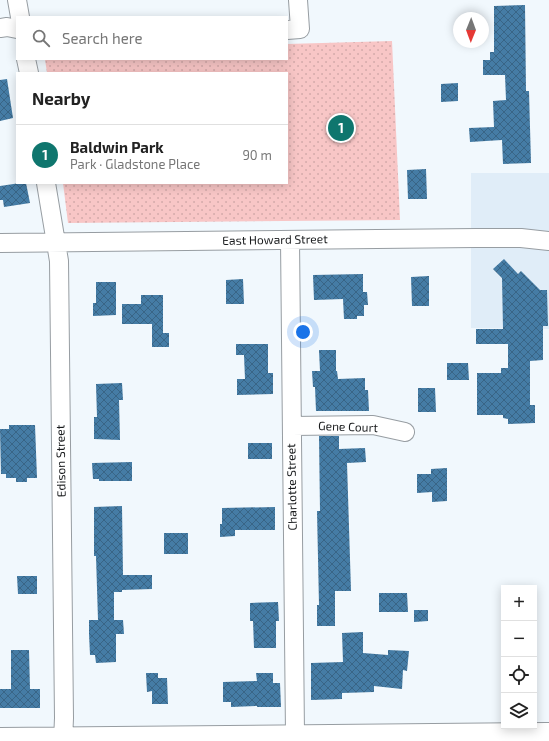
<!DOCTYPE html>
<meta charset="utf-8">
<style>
body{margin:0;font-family:"Exo 2",sans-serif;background:#f2f2f2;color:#222}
.controls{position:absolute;right:12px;bottom:12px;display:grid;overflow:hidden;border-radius:0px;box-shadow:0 2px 10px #0003}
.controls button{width:36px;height:36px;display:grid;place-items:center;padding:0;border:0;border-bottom:1px solid #e0e0e0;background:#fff;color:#222;font:20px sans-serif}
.compass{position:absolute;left:453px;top:12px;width:36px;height:36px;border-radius:50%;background:#fff;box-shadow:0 2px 10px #0003;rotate:181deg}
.you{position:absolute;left:303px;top:332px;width:14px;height:14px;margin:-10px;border:3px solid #fff;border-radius:50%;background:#1a73e8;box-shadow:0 0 0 6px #1a73e833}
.badge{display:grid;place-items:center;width:26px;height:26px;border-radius:50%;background:#0f766e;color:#fff;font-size:13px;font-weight:700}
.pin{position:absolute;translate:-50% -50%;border:2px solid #fff;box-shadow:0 1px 4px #0006}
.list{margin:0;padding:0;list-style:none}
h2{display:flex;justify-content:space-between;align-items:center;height:52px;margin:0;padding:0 16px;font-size:17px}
h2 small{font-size:13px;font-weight:400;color:#767676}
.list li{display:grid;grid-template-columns:26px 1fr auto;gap:12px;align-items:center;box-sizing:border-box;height:60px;padding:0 16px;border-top:1px solid #e0e0e0}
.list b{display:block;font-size:15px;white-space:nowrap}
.list p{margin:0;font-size:13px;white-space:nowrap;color:#767676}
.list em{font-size:13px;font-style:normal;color:#767676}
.icon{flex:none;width:22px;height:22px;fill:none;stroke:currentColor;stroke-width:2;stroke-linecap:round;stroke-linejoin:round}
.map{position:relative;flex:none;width:549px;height:741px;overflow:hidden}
.search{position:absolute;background:#fff;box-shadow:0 2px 10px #0003;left:16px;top:16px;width:272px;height:44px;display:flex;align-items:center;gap:10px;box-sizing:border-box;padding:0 14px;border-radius:0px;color:#767676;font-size:15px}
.panel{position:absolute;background:#fff;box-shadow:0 2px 10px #0003;left:16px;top:72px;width:272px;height:112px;border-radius:0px}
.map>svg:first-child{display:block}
.built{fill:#e0edf8}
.park{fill:url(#park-dots)}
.building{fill:url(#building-cross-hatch)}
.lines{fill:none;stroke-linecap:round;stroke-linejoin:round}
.minor-casing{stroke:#979da2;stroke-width:20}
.minor{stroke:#fff;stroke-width:18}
.labels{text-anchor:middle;stroke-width:3.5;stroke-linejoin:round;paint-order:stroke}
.street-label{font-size:12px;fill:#181a1c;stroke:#fff}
</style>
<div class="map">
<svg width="549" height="741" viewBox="0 0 549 741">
<defs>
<pattern id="park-dots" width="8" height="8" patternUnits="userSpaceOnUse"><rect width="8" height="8" fill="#f8c6c6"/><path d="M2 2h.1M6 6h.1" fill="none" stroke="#d4aaaa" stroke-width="1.8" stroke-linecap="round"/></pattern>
<pattern id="building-cross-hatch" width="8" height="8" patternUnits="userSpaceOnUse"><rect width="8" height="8" fill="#457ca5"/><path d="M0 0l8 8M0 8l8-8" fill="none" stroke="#396586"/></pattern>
</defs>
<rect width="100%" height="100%" fill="#f1f8fd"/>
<!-- built -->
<path class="built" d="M471,173H549V329L471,328Z"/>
<!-- park -->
<path class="park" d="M392,41L400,220L68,223L63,183H287V73H47L45,59H287V44Z"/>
<!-- building -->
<path class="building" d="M525,5L526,91H529L531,163L503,164L502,140L470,142L469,128L494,127L493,101L506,100L505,75H483V60H490V52H494V6Z
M7,79L13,118L0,121V80Z
M458,83V101L441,102V84Z
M426,169L427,199H408L407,170Z
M20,183H26L30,203L4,207L3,200H0V186Z
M504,259L518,274L521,271L540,290H547L548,326H543V360L530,361V405H535V423L508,424V419L503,418V415H477V373H501V368H508V344H476V329H503L502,278L493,269Z
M363,274V292H367L368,305H364V316H357V319H344L343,299L314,300L313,275Z
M429,276V306H412L411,277Z
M243,279L244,304H226V280Z
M96,282H116V315L93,316V303H96Z
M141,295H163V333H169V347H152V324H122V304H141Z
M236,344H268V373H273V394L237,395V379H245L244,355H236Z
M319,350H336V371H337L338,379L365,378V390H368L369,411H316L315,387H313L312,371H320Z
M447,363H468L469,380H447Z
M122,383L123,400H119L120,440L94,439V417H97L96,384Z
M418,388H435L436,412H418Z
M9,425H35L37,478H27V482H16V478H6V474H1L0,429H9Z
M319,436H339V449L365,448L366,462L347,463L351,591H335V626H317V605H319L317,511H320Z
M248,443H272V459H248Z
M132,462V481H99V479H93L92,463Z
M447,468V501L432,502V492L417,493V474H431V469Z
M122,506L123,575H152V589L122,590V592H114V620H123L124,634H116V662L96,663L95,655H90L89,634V620H98L96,556H94V507Z
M275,507V530H235V536L220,537V524H222V508Z
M164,533H188V554H164Z
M17,576H37V594H18Z
M379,593H407L408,612H379Z
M278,602L279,621H276V648H254L253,621H250V603Z
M414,610H428V621L414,622Z
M363,632V653L388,655V650L409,651L407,671L403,670L402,689L374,686V692L342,693V699L311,700V663L343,662L342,633Z
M11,650H29L30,689H40V708H0V689H11Z
M146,673H158V678H167L168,704H152V691L147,692Z
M256,673H273V683H280L281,707H257V706L231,707V702H223V682L257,681Z"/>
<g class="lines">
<defs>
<path id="minor" d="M17,0L20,17
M0,28L7,27L17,29
M287,30L300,29L298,0
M26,59L29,73
M46,183L59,261L64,718L63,741
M290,240L295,734
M0,243L476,238H521L549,241
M292,426L373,425L405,432
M0,737L549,732"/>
</defs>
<!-- minor casing -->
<use href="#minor" class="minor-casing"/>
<!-- minor -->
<use href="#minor" class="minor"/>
</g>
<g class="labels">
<!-- street labels -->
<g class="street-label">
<text transform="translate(275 240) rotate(-1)" y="4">East Howard Street</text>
<text transform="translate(348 427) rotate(2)" y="4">Gene Court</text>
<text transform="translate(61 461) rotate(-91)" y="4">Edison Street</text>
<text transform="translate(292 487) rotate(-91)" y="4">Charlotte Street</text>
</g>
</g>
</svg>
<div class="controls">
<button>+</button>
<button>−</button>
<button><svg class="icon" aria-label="locate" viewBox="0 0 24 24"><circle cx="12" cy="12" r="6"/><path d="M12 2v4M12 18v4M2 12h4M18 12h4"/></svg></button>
<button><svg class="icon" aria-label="layers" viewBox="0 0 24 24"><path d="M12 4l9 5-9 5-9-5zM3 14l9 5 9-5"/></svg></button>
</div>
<svg class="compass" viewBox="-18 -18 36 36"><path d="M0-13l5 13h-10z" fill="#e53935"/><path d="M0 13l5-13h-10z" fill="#767676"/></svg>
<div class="you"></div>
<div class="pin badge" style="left:341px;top:128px">1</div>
<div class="search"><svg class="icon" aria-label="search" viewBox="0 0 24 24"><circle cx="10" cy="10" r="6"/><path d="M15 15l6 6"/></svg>Search here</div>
<section class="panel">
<h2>Nearby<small></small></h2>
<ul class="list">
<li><span class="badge">1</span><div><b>Baldwin Park</b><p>Park · Gladstone Place</p></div><em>90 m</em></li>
</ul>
</section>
</div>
